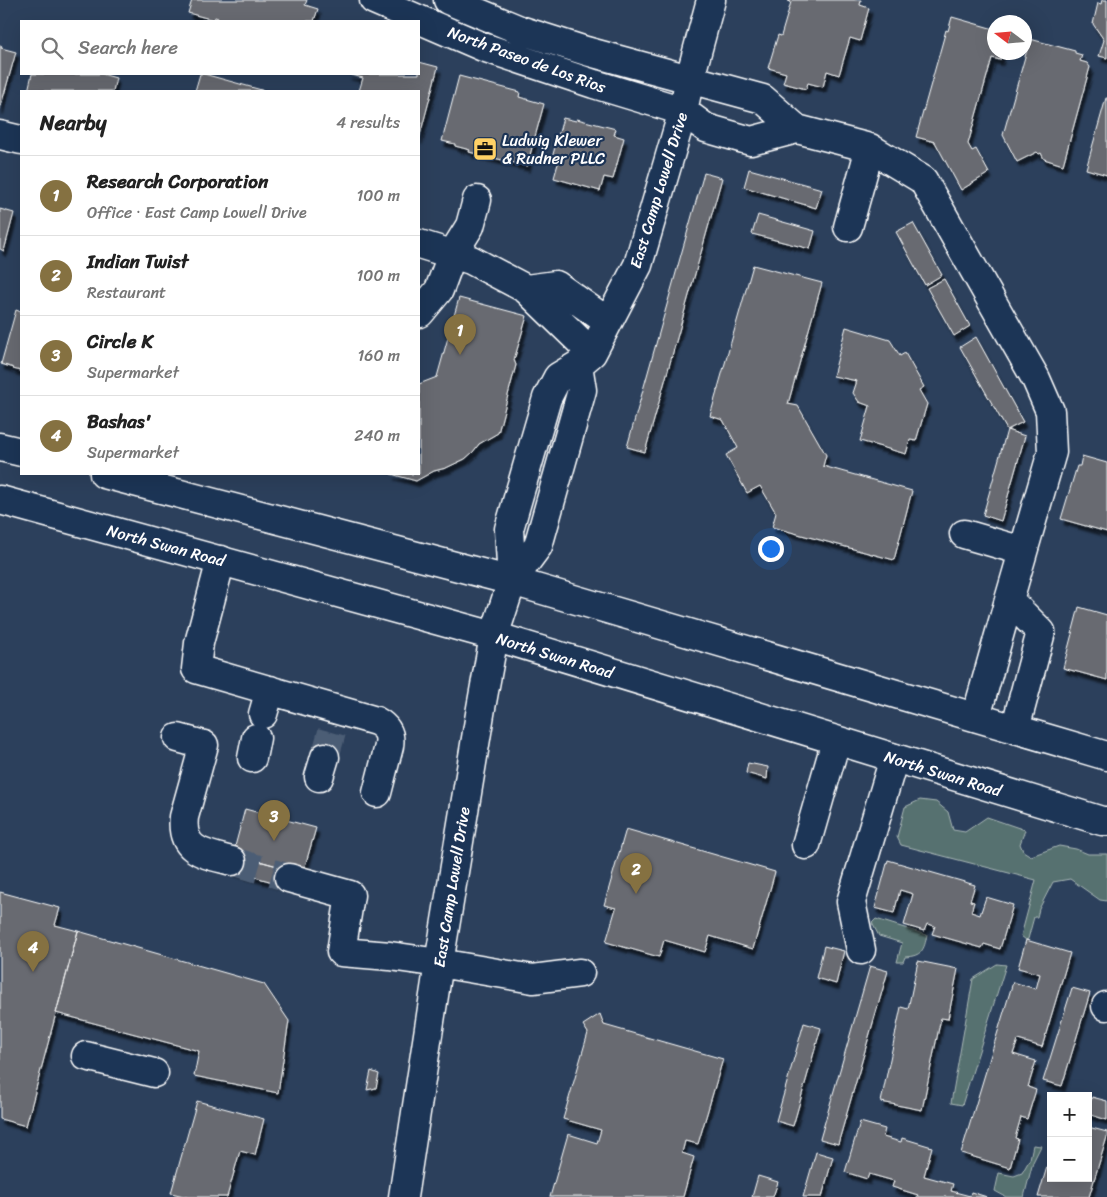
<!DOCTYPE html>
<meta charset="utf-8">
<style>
body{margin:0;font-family:Sriracha,sans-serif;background:#f2f2f2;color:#222}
.controls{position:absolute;right:15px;bottom:15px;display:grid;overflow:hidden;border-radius:0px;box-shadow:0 5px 20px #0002}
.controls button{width:45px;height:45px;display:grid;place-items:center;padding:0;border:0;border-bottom:1px solid #e0e0e0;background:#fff;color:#222;font:25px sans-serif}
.compass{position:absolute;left:987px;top:15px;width:45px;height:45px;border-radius:50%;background:#fff;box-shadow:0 5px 20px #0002;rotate:286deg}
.you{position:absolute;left:770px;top:548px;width:18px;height:18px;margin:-12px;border:4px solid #fff;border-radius:50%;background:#1a73e8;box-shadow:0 0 0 8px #1a73e833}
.badge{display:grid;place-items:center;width:32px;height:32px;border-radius:50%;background:#857141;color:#fff;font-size:16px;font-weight:700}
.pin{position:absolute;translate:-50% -41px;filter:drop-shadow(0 1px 2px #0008)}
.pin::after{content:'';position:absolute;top:26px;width:18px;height:15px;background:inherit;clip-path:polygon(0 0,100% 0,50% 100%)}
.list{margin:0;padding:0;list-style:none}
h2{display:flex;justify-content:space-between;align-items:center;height:65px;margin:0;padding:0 20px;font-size:21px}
h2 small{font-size:16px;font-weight:400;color:#767676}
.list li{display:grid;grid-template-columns:32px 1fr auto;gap:15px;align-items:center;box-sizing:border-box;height:80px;padding:0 20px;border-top:1px solid #e0e0e0}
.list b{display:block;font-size:19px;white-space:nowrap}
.list p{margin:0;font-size:16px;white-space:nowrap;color:#767676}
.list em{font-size:16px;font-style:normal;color:#767676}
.icon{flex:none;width:28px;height:28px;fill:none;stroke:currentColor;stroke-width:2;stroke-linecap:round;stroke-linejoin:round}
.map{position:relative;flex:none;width:1107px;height:1197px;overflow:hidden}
.search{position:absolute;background:#fff;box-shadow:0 5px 20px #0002;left:20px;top:20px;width:400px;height:55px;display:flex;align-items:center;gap:12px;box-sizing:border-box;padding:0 18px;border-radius:0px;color:#767676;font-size:19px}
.panel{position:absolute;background:#fff;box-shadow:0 5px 20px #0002;left:20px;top:90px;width:400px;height:385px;border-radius:0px}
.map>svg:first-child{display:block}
.green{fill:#56716f;stroke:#aab8b7}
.building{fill:#676b71;stroke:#fff;filter:url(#shadow)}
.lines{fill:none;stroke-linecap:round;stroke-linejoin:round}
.minor-tunnel{stroke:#4c5d74;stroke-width:28;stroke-dasharray:28 14;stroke-linecap:butt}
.minor-casing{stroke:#fff;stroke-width:31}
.major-casing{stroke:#fff;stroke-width:31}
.minor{stroke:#1d3557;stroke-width:28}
.major{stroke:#1d3557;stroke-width:28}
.labels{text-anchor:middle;stroke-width:4.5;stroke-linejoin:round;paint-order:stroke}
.street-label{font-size:16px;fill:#fff;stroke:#1d3557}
.poi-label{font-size:16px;fill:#fff;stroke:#1d3557;text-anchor:start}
</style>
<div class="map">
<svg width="1107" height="1197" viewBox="0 0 1107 1197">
<defs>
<filter id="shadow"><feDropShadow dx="3" dy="5.5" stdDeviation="1" flood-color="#0009"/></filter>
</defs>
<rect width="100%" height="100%" fill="#2c405c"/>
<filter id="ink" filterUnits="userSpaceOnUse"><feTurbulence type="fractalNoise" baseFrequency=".02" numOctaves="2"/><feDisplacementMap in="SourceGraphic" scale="10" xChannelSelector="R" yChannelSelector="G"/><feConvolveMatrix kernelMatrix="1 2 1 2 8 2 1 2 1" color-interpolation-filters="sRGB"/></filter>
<g filter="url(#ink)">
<!-- green -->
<path class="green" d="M920,800L936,802L948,812L953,830L965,832L987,817L1025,830L1020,844L1023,851L1031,856L1059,846L1076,849L1088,854H1107V901L1100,900L1070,879L1053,882L1039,909L1037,917H1034L1028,939L1026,940L1021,936L1036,880L901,845L897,837L905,807Z
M876,919L927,935C924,950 922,956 905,957L903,962H897L902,943L879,936L872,923Z
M997,964L1006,965L962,1105L951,1103L973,979Z
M1033,1145L1041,1146L1033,1162L1024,1197H1006L995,1191L999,1173L1014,1176L1022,1173L1030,1159Z"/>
<!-- building -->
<path class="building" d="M192,0H307L305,5L318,9L314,21H226L217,19L218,18L215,17L214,20L188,13Z
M789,0H861L860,5L869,8L860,41L850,38L839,75L827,71L823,87L808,83L806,89L783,83L786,73L768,68L778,35L781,36L791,2L788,1Z
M1102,0H1107V58L1099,56L1104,40L1093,24L1098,3L1101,4Z
M952,17L994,29V52H1002L1000,60L992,58L968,144L972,151L976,149L989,173L961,190L935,142L916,137L946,30L948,31Z
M1030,39L1075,51V53L1082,55L1080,61L1087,63L1090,67L1063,165L1044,159L1041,153L1039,154L1037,152L1017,162L1003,135Z
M0,45L2,46L1,48L16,52L0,109Z
M419,62L438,67L419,139V91H359L363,78L348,74H419Z
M32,74H102L116,78L113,91H28Z
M200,74H204L265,91H195Z
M459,76L520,92L519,97L544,104L527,166L469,152L470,150L455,146V144L442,141Z
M1106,98H1107V175L1086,169Z
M563,118L576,121L577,119L616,129L614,135L624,138L613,179L604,177L600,191L554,178L559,160L552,158Z
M749,169L822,189L816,208L744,187Z
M704,173L722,178L645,452L627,447Z
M0,209L14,213L4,251L0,249Z
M758,215L815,231L810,249L752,234Z
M913,223L942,275L925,285L896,232Z
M753,265L822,283L788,404L798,406L826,455L823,466L912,491L894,560L772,527L776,513L760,486L747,493L726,455L738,448L723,420L710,416Z
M944,279L970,326L954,336L927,288Z
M459,298L527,316L514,360L516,365L498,433L479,444L473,452L465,459L446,468L434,471L416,481L391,474H419V384L437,377Z
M16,310L21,312V371L13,369L14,368L1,364Z
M846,327L890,340L900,356L905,353L924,387L919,390L927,404L916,441L910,440L906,454L860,441L870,406L859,402L853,393L857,381L833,376Z
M976,337L1023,422L1007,430L960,347Z
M1007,430L1025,436L1001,521L983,515Z
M1082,456L1107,463V532L1061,519L1077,466H1080Z
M1079,607L1107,615V680L1063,668Z
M748,763L768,767L767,779L746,773Z
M245,809L316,828L303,873L233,854Z
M626,829L775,872L753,949L710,936L705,952L664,940L659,957L606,942L616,908L604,905Z
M234,854L292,870L287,886L230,870Z
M888,860L975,885L970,901L974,902L971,912L980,915L986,897L1013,905L1000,949L984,944L982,948L932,934L935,926L927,924L924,931L904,925L913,894L900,890L894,913L875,908Z
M0,892L60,908L55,925L78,931L26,1126L0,1119Z
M78,931L264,984L289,1021L278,1093L194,1076L199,1051L56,1013Z
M1026,940L1070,953L1042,1047L1018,1040L1013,1054L1036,1061L1028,1087L1036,1090L1027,1119L1021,1117L1015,1138L1018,1139L1010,1168L961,1153L1013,982L1036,989L1040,974L1018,968Z
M824,946L844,951L836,984L816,978Z
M918,961L958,969L948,1019L941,1018L922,1110L881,1102L901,1007L908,1009Z
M870,966L888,971L838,1144L820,1139Z
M1072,988L1090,993L1062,1086L1043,1081Z
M600,1014L604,1025L723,1059L698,1144L685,1141L682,1153L694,1157L683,1197H550L568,1134L597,1143L601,1130L563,1119L588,1033L583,1025Z
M804,1023L821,1028L793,1126L776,1121Z
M371,1071L379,1074L376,1088L367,1090Z
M1092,1097L1107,1101V1120L1088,1114V1108Z
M197,1101L264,1119L255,1155L240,1151L227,1197H188L171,1193Z
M860,1122L885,1129L883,1137L901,1142L902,1138L932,1147L924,1176L953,1184L951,1191L970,1196L971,1192L987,1197H917L918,1195L892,1187L894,1181L869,1174L867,1179L845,1172Z
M1088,1127L1107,1132V1137L1089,1197H1038L1050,1157H1051V1178H1088Z
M816,1152L833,1157L822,1197H803Z
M758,1176L778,1182L773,1197H752Z"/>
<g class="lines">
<!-- minor-tunnel -->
<path class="minor-tunnel" d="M325,757L332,732
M232,861L289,878"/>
<defs>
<path id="minor" d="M374,0L483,47L594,84L683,111L706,128L751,141L797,129
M448,0L520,30L586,51L763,99L797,129L870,148L923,180L1036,379L1050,411L1052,452L1009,600
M0,135L21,140
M848,227L870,148
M419,244L471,260L526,289L592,353
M526,289L556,285L608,322
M420,313L439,290L452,255L470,226L477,200
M964,534L1023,551
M221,560L199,643L196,669L376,721C387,727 391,734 389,746L377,793
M512,581L509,529L547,398L558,377L578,365L592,353L638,265L683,111L690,78L711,0
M512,581L538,546L582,390L578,365
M263,714L270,690
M976,717L1009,600L1041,632L1015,729
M178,738L204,745L184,817C180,852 205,854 232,861
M252,758L256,738
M319,777L325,757
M806,845L836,741
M289,878L350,895L341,952L390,956L439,963L533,979L580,973
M861,950L851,902L894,758
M1106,1006H1107
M86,1056L154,1073"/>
<path id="major" d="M0,447L21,452
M104,474L512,581L1107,756
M0,500L494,636L1102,821H1107
M403,1197L439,963L481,708L494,636L512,581"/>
</defs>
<!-- minor casing -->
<use href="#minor" class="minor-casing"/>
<!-- major casing -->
<use href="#major" class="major-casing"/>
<!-- minor -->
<use href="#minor" class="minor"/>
<!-- major -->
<use href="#major" class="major"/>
</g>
</g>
<!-- icons -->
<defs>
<symbol id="office-square" viewBox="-11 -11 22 22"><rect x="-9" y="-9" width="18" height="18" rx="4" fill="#ffd166" stroke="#1d3557"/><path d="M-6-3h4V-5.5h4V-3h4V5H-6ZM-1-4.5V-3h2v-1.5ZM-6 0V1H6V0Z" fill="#111"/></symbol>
</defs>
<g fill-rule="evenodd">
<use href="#office-square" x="471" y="135" width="28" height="28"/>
</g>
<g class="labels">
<!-- street labels -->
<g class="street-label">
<text transform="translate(527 59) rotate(20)" y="6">North Paseo de Los Rios</text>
<text transform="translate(658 190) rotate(-73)" y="6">East Camp Lowell Drive</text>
<text transform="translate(166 545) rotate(15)" y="6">North Swan Road</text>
<text transform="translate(555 655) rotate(17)" y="6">North Swan Road</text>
<text transform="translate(943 773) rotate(17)" y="6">North Swan Road</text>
<text transform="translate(451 887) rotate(-81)" y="6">East Camp Lowell Drive</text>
</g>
<!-- poi labels -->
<g class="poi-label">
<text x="502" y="146">Ludwig Klewer<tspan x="502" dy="18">&amp; Rudner PLLC</tspan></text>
</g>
</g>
</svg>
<div class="controls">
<button>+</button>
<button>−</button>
</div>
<svg class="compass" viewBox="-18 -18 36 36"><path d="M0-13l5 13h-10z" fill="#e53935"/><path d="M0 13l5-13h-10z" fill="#767676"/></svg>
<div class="you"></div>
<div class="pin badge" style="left:460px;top:355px">1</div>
<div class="pin badge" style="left:636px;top:894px">2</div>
<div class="pin badge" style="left:274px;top:841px">3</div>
<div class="pin badge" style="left:33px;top:972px">4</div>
<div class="search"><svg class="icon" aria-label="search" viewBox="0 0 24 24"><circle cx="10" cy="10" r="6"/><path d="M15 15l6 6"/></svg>Search here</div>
<section class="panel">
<h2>Nearby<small>4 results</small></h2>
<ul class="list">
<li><span class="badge">1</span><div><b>Research Corporation</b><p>Office · East Camp Lowell Drive</p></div><em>100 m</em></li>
<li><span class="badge">2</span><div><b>Indian Twist</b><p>Restaurant</p></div><em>100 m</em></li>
<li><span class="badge">3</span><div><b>Circle K</b><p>Supermarket</p></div><em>160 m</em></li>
<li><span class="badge">4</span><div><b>Bashas'</b><p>Supermarket</p></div><em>240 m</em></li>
</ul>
</section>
</div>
